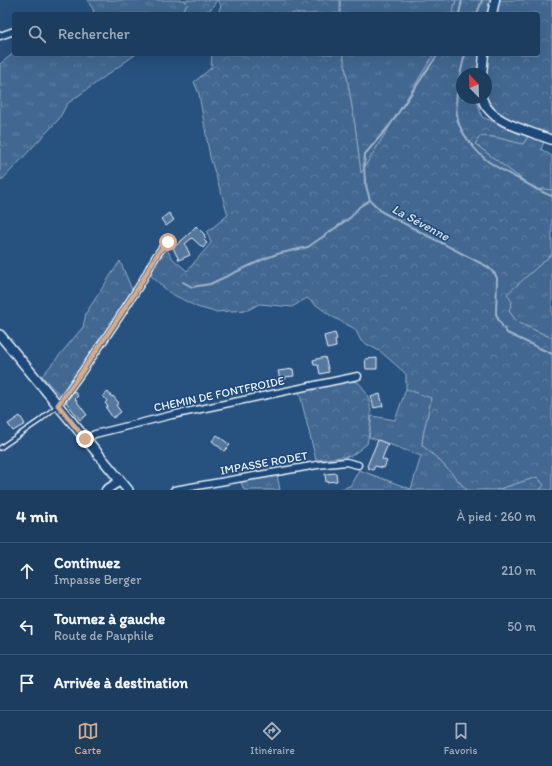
<!DOCTYPE html>
<html lang="fr">
<meta charset="utf-8">
<style>
body{margin:0;font-family:Itim,sans-serif;background:#2a4868;color:#f1f3f6}
.compass{position:absolute;left:456px;top:68px;width:36px;height:36px;border-radius:50%;background:#1d3d5f;box-shadow:0 4px 16px #0002;rotate:337deg}
.stop{position:absolute;width:12px;height:12px;margin:-9px;border:3px solid #d6ab8b;border-radius:50%;background:#fff}
.stop.end{background:#d6ab8b;border-color:#fff;box-shadow:0 1px 4px #0008}
.list{margin:0;padding:0;list-style:none}
h2{display:flex;justify-content:space-between;align-items:center;height:52px;margin:0;padding:0 16px;font-size:17px}
h2 small{font-size:13px;font-weight:400;color:#a0aebd}
.list li{display:grid;grid-template-columns:26px 1fr auto;gap:12px;align-items:center;box-sizing:border-box;height:56px;padding:0 16px;border-top:1px solid #3b5674}
.list b{display:block;font-size:15px;white-space:nowrap}
.list p{margin:0;font-size:13px;white-space:nowrap;color:#a0aebd}
.list em{font-size:13px;font-style:normal;color:#a0aebd}
.icon{flex:none;width:22px;height:22px;fill:none;stroke:currentColor;stroke-width:2;stroke-linecap:round;stroke-linejoin:round}
.map{position:relative;flex:none;width:552px;height:490px;overflow:hidden}
.search{position:absolute;background:#1d3d5f;box-shadow:0 4px 16px #0002;left:12px;right:12px;top:12px;height:44px;display:flex;align-items:center;gap:10px;box-sizing:border-box;padding:0 14px;border-radius:4px;color:#a0aebd;font-size:15px}
.sheet{height:220px;background:#1d3d5f}
nav{display:flex;justify-content:space-around;align-items:center;box-sizing:border-box;height:56px;border-top:1px solid #3b5674;background:#1d3d5f;font-size:11px;color:#a0aebd}
nav a{display:grid;justify-items:center;gap:2px}
nav .on{color:#d6ab8b}
.map>svg:first-child{display:block}
.grass{fill:url(#grass-tufts);stroke:#96acc4}
.forest{fill:url(#forest-crowns);stroke:#96acc4}
.lines{fill:none;stroke-linecap:round;stroke-linejoin:round}
.stream{stroke:#9db3c9;stroke-width:2}
.building{fill:#57789d;stroke:#e8f1f8}
.lane-casing{stroke:#e8f1f8;stroke-width:6}
.street-casing{stroke:#e8f1f8;stroke-width:9}
.secondary-casing{stroke:#e8f1f8;stroke-width:11}
.primary-casing{stroke:#e8f1f8;stroke-width:12}
.lane{stroke:#1f4a7a;stroke-width:3}
.street{stroke:#1f4a7a;stroke-width:6}
.secondary{stroke:#1f4a7a;stroke-width:8}
.primary{stroke:#1f4a7a;stroke-width:9}
.route{stroke:#d6ab8b;stroke-width:5}
.labels{text-anchor:middle;stroke-width:3;stroke-linejoin:round;paint-order:stroke}
.street-label{font-size:12px;fill:#e8f1f8;stroke:#1f4a7a}
.water-label{font-size:13px;font-style:italic;fill:#d5e2ec;stroke:#1f4a7a}
</style>
<div class="map">
<svg width="552" height="490" viewBox="0 0 552 490">
<defs>
<pattern id="grass-tufts" width="24" height="20" patternUnits="userSpaceOnUse"><rect width="24" height="20" fill="#436891"/><path d="M3 7l-1-3M5 7V3M7 7l1-3M15 17l-1-3M17 17v-4M19 17l1-3" fill="none" stroke="#5e7ea1"/></pattern>
<pattern id="forest-crowns" width="20" height="18" patternUnits="userSpaceOnUse"><rect width="20" height="18" fill="#436891"/><path d="M2 6a3 3 0 1 1 6 0M12 15a3 3 0 1 1 6 0" fill="none" stroke="#5e7ea1"/></pattern>
</defs>
<rect width="100%" height="100%" fill="#27517f"/>
<filter id="ink" filterUnits="userSpaceOnUse"><feTurbulence type="fractalNoise" baseFrequency=".025" numOctaves="2"/><feDisplacementMap in="SourceGraphic" scale="8" xChannelSelector="R" yChannelSelector="G"/><feConvolveMatrix kernelMatrix="1 2 1 2 8 2 1 2 1" color-interpolation-filters="sRGB"/></filter>
<g filter="url(#ink)">
<!-- grass -->
<path class="grass" d="M87,0H184L188,4L179,14H91L94,11Z
M340,0H456L452,14H340Z
M14,53L33,54H136L67,104L59,119L2,180L0,176V64Z
M343,54H434L361,174L355,125Z
M529,135L544,142L541,149L552,156V190L543,189L536,190L475,144L480,136L495,137L523,144Z
M552,254V338L517,322L509,311L506,294Z
M406,389L431,397C429,414 423,429 422,445L440,461L467,490H337L350,486L359,470L411,489L421,456L369,437L372,416L395,420Z
M277,475L280,490H244L240,480Z
M537,477L544,485L540,490H496Z"/>
<!-- forest -->
<path class="forest" d="M184,0H340V14H218L221,5L217,0L211,9L200,14H179L188,4Z
M456,0H491L487,14H452Z
M499,0H552V135C533,128 494,118 487,97C483,86 487,65 488,54H538V14H496Z
M212,54H343L355,125L361,173L434,54H480L477,74H462V98H476L482,117L529,135L523,144L495,137L480,136L475,144L536,190L543,189L552,190V254L507,294L512,302L509,311L517,322L552,338V490H540L544,485L537,477L496,490H467L440,461L422,445C423,429 429,414 431,398L406,389V374L381,352L361,341L355,329L331,316L307,298L292,307L259,304L248,310L215,312L197,307L170,293L150,275L161,253L166,247L171,257L187,271L211,243L207,232L228,215L210,157L199,94L194,82L211,68Z
M120,261L133,292L76,376L63,393L59,395L42,376L83,327L86,313Z
M348,381L358,382C376,400 371,422 367,444L351,456L316,460L299,391Z"/>
<g class="lines">
<!-- stream -->
<path class="stream" d="M459,14L462,0
M477,14L482,0
M438,54L390,125L365,154L364,166L365,182L370,200L382,212L488,267L495,274L497,278L496,314L499,321L507,333L552,354
M465,54C460,75 453,99 458,121C461,134 479,155 489,162C499,169 509,174 519,179C530,185 540,192 552,196
M183,282L192,287L210,284L264,259L277,254L308,247L351,217L359,207L370,200"/>
</g>
<!-- building -->
<path class="building" d="M169,213L174,220L166,226L161,219Z
M196,226L205,235L204,236L206,238L204,240L207,243L203,248L192,238L185,244L190,255L179,260L173,248L189,234Z
M335,333L337,339L335,340L336,347L327,349L324,336Z
M325,357L329,372L320,374L318,365H314L313,360Z
M377,358V369H366L365,359Z
M293,369L294,376L285,377L286,379L280,380L278,371Z
M74,391L78,396L75,399L87,415L80,420L66,402Z
M108,392L112,397L113,396L119,403L116,405L121,412L113,418L106,408L108,407L105,403L107,401L103,396Z
M380,394L383,406L374,408L371,397Z
M20,416L25,424L13,431L8,424Z
M217,435L230,445L224,451L212,441Z
M378,440L388,444L382,459L387,461L384,468L375,466L373,470L368,468L367,466Z
M336,473L337,481L326,482L325,474Z"/>
<g class="lines">
<defs>
<path id="lane" d="M0,448L39,421L57,406"/>
<path id="street" d="M0,36L14,31
M58,405C86,367 113,328 138,288C148,273 154,254 168,242
M85,439L95,434L172,415L358,376
M174,490L317,465L346,462L358,465"/>
<path id="secondary" d="M492,14L495,0
M482,74L484,54
M482,98C489,123 530,131 552,140
M106,490L120,481"/>
<path id="primary" d="M0,335L128,490"/>
</defs>
<!-- lane casing -->
<use href="#lane" class="lane-casing"/>
<!-- street casing -->
<use href="#street" class="street-casing"/>
<!-- secondary casing -->
<use href="#secondary" class="secondary-casing"/>
<!-- primary casing -->
<use href="#primary" class="primary-casing"/>
<!-- lane -->
<use href="#lane" class="lane"/>
<!-- street -->
<use href="#street" class="street"/>
<!-- secondary -->
<use href="#secondary" class="secondary"/>
<!-- primary -->
<use href="#primary" class="primary"/>
</g>
</g>
<g class="lines" filter="url(#ink)">
<!-- route -->
<path class="route" d="M85,439L58,405C85,368 111,330 136,291C147,275 154,254 168,242"/>
</g>
<g class="labels">
<!-- street labels -->
<g class="street-label">
<text transform="translate(219 394) rotate(-12)" y="4">CHEMIN DE FONTFROIDE</text>
<text transform="translate(264 463) rotate(-10)" y="4">IMPASSE RODET</text>
</g>
<!-- water labels -->
<g class="water-label">
<text transform="translate(421 222) rotate(28)" y="5">La Sévenne</text>
</g>
</g>
</svg>
<svg class="compass" viewBox="-18 -18 36 36"><path d="M0-13l5 13h-10z" fill="#e53935"/><path d="M0 13l5-13h-10z" fill="#a0aebd"/></svg>
<div class="stop" style="left:168px;top:242px"></div>
<div class="stop end" style="left:85px;top:439px"></div>
<div class="search"><svg class="icon" aria-label="search" viewBox="0 0 24 24"><circle cx="10" cy="10" r="6"/><path d="M15 15l6 6"/></svg>Rechercher</div>
</div>
<section class="sheet">
<h2>4 min<small>À pied · 260 m</small></h2>
<ul class="list">
<li><svg class="icon" aria-label="ahead" viewBox="0 0 24 24"><path d="M12 20V5M6 11l6-6 6 6"/></svg><div><b>Continuez</b><p>Impasse Berger</p></div><em>210 m</em></li>
<li><svg class="icon" aria-label="left" viewBox="0 0 24 24"><path d="M17 20v-9H6M10 6l-5 5 5 5"/></svg><div><b>Tournez à gauche</b><p>Route de Pauphile</p></div><em>50 m</em></li>
<li><svg class="icon" aria-label="arrive" viewBox="0 0 24 24"><path d="M6 21V4h12l-3 4 3 4H6"/></svg><div><b>Arrivée à destination</b></div></li>
</ul>
</section>
<nav>
<a class="on"><svg class="icon" aria-label="map" viewBox="0 0 24 24"><path d="M3 6l6-2 6 2 6-2v14l-6 2-6-2-6 2zM9 4v14M15 6v14"/></svg>Carte</a>
<a><svg class="icon" aria-label="directions" viewBox="0 0 24 24"><path d="M12 3l9 9-9 9-9-9zM9 14v-3h6M13 9l2 2-2 2"/></svg>Itinéraire</a>
<a><svg class="icon" aria-label="saved" viewBox="0 0 24 24"><path d="M7 4h10v16l-5-4-5 4z"/></svg>Favoris</a>
</nav>
